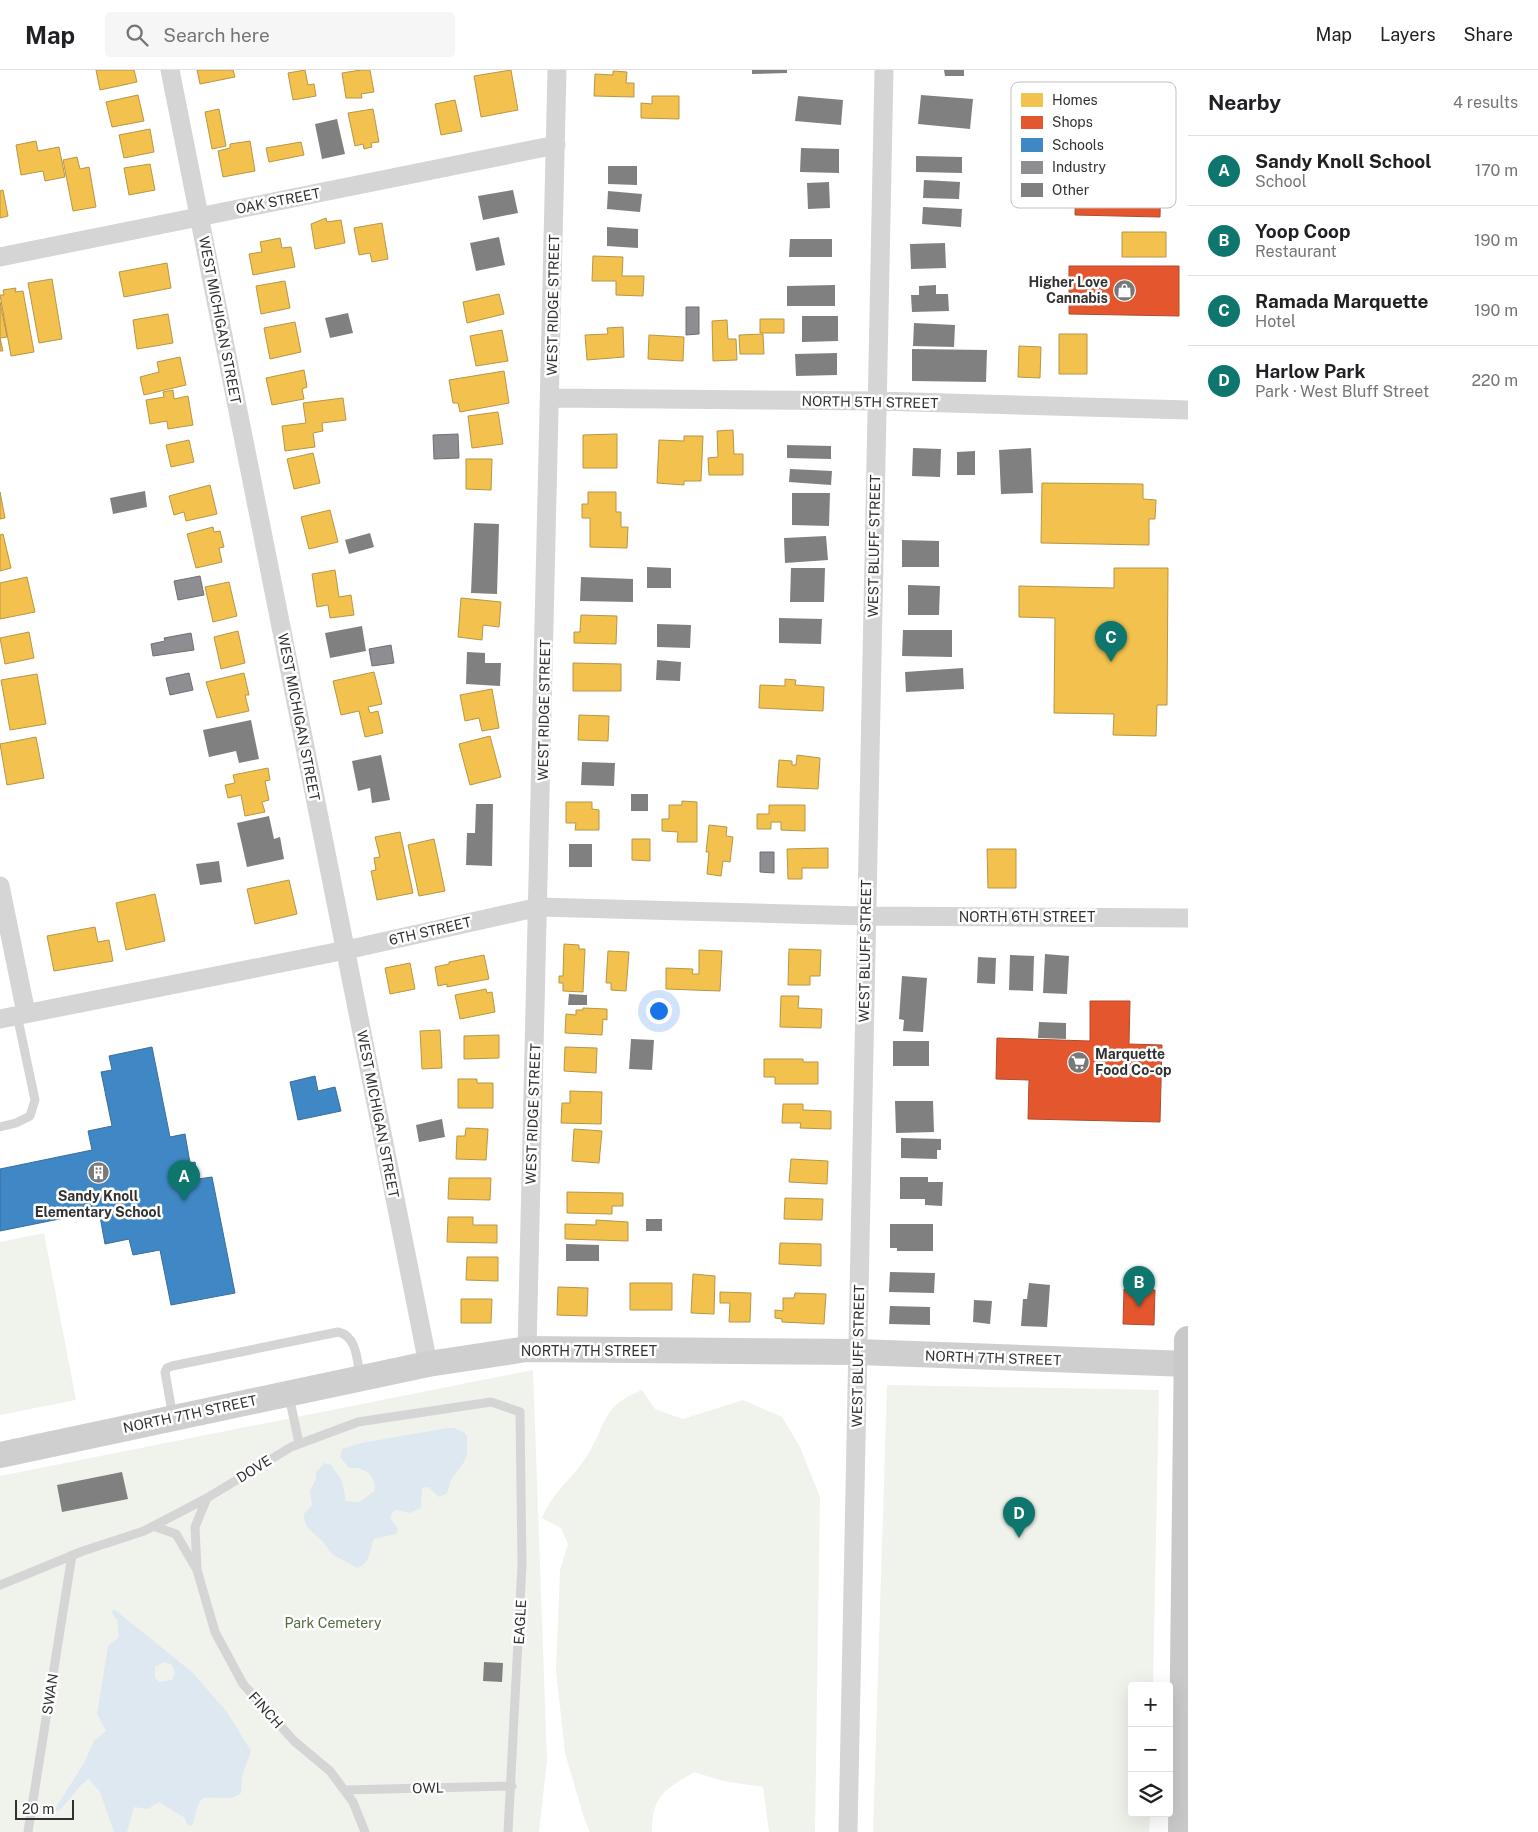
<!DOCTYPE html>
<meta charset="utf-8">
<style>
body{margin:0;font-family:"Public Sans",sans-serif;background:#f6f6f6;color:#202124}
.controls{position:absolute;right:15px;bottom:15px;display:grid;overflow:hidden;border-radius:5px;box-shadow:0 5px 20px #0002}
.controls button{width:45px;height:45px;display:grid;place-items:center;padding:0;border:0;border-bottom:1px solid #e0e0e0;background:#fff;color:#202124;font:25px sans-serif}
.scale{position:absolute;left:15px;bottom:12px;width:59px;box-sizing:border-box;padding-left:5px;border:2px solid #313131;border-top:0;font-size:14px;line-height:18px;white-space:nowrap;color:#313131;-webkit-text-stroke:4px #fff;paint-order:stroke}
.you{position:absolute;left:658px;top:940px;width:18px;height:18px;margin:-12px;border:4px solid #fff;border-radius:50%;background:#1a73e8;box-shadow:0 0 0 8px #1a73e833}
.badge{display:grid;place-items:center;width:32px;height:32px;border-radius:50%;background:#0f766e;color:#fff;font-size:16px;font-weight:700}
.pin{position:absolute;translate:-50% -41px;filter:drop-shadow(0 1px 2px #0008)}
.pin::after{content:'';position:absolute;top:26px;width:18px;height:15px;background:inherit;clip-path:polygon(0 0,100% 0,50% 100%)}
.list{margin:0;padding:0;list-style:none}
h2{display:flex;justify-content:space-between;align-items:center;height:65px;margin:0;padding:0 20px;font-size:21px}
h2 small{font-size:16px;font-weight:400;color:#757577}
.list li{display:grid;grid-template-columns:32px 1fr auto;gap:15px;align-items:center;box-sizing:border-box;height:70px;padding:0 20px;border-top:1px solid #e0e0e0}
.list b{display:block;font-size:19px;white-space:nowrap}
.list p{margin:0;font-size:16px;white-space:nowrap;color:#757577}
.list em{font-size:16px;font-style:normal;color:#757577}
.icon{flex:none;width:28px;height:28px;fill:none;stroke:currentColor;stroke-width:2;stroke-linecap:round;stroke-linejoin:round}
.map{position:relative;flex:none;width:1188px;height:1762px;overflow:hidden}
header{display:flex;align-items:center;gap:30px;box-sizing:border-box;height:70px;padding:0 25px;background:#fff;border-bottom:1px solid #e0e0e0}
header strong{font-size:24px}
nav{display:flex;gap:28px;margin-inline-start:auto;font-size:18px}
.search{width:350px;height:45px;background:#f6f6f6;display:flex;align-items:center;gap:12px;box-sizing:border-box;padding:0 18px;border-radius:5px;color:#757577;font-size:19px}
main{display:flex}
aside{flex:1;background:#fff}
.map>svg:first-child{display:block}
.green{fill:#f0f3ec}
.water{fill:#dde8f1;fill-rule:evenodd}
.homes{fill:#f2c14e;stroke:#b89645}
.shops{fill:#e4572e;stroke:#ae4c2f}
.schools{fill:#3f88c5;stroke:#3b6e99}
.industry{fill:#8d8d92;stroke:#717175}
.building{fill:#808080}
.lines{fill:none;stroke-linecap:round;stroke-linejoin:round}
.lane{stroke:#d5d5d5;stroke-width:9}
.street{stroke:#d5d5d5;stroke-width:19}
.secondary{stroke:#cfcfcf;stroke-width:26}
.primary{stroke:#c9c9c9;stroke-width:28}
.labels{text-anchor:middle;stroke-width:5;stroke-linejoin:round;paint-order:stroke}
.street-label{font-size:14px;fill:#313131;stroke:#fff}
.poi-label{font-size:14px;font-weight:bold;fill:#313131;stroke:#fff;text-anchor:end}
.park-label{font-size:14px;fill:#526b40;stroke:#fff}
.key{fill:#fff;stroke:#c1c1c1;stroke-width:1}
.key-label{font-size:14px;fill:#313131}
</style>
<header>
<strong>Map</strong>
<div class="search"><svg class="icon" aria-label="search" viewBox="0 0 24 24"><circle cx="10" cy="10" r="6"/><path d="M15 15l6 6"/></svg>Search here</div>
<nav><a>Map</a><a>Layers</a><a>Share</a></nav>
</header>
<main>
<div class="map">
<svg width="1188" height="1762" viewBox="0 0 1188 1762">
<rect width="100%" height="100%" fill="#fff"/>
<!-- green -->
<path class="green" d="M44,1163L76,1330L0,1345V1172Z
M533,1300L547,1690L539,1762H0V1406Z
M887,1315L1159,1320L1153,1616H1132V1743H1150L1149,1762H873Z
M642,1320L655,1339L683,1349L743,1330L782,1347L799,1375L820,1427L815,1762H769L763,1717L723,1711L694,1702C665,1720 652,1725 652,1762H590L584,1748L565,1683L556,1600L560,1500L568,1474L561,1458L542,1448C553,1421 573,1408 587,1386C608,1353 600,1337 642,1320Z"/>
<!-- water -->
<path class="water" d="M448,1358H454L465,1363L467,1367V1385L464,1392L451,1410L447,1423L439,1427L428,1417L422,1418L421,1438L410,1443L396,1440L392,1443L390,1448L398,1459L396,1464L374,1469C369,1481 371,1493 357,1498L332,1484L322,1471L307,1457L304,1449V1444L312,1435L310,1421L316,1409V1402L324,1393L331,1395L342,1411L346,1431L360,1432L374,1421L375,1414C371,1401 361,1397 349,1398L340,1387L342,1379L361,1373Z
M114,1539L192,1602L227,1642L251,1681L242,1706L241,1723C228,1734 207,1723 201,1730C195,1738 196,1747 192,1756L187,1754L185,1748L159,1732L148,1739L134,1737L127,1762H114L100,1722L89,1709L82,1714L60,1740L56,1741L55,1739L84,1693L94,1671L106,1661L97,1644L108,1576L119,1567L117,1550L111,1542ZM164,1592L172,1595L175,1603L172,1610L159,1612L155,1608V1597Z"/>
<!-- homes -->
<path class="homes" d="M96,0H134L137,12L100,20Z
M197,0H233L235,7L200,14Z
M305,0L308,15L314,14L316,26L293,30L288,3Z
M361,0H370L374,22L361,24L362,28H346L342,3Z
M511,0L518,40L481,47L474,6Z
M613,1L627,2L626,13H634V27L594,26L595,4L613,5Z
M138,25L144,51L112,57L106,32Z
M652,26H679V49L641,48V33L652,34Z
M455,30L462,61L441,65L435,34Z
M219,39L226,76L212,79L205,42Z
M373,39L379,72L371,73L372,77L364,79L363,74L355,76L348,43Z
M150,59L154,82L124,88L119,65Z
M36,71L38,81L59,77L65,107L45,111L43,101L21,105L16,75Z
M250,71L255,101L223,107L218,81L230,78V74Z
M301,72L304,85L269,92L266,78Z
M77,87L80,99L89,97L96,137L73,141L63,90Z
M150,94L155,120L129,125L124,98Z
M3,120L8,146L0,148V121Z
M326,148L327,152L341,150L345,173L315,179L311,154Z
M382,153L388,189L372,192L370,183L359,185L354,158Z
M1122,162H1166V187H1122Z
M280,168L282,178L291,177L295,197L253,205L249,184L262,182L260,172Z
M593,186L623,187L622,206H644L643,226L616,225V211H592Z
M167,193L171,218L124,227L119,202Z
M52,209L62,269L39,273L28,213Z
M285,211L290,238L261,244L256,216Z
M16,218L15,222L23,221L34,282L11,286L0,225H4L3,220Z
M499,224L504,244L467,253L463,232Z
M0,232L7,267L0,268L3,281H0Z
M168,244L173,273L137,279L133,250Z
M760,249H784V263H760Z
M727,250L728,269H736L737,290L713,291L712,251Z
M295,252L301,282L270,289L264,258Z
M623,257L624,287L587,290L585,265L608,264L607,258Z
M502,260L508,291L476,296L470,266Z
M763,264L764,284H740L739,265Z
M1059,264H1087V304H1059Z
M649,265L684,267L683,291L648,289Z
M1019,276L1041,277L1040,308L1018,307Z
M180,287L186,315L144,325L140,307L159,302L157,292Z
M304,300L307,317L302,319L304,329L272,335L266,308Z
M504,301L509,333L460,342L458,333H453L449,310Z
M173,320L174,329L188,326L193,355L168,359L167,351L150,354L146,330L164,327L163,322Z
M343,328L346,350L322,353L323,361L313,363L315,377L285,381L282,356L306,353L303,333Z
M498,342L503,374L472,378L468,346Z
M733,360L734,384H743V405H709L708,388L718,387L717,361Z
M617,364V398H583V365Z
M684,366H703L701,411H684V415L657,413L659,370L684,371Z
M189,370L194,392L171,397L166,375Z
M313,383L320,413L294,419L287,389Z
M466,389H492L491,420L466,419Z
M1042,413L1143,414V429L1156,430L1155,449H1149V475L1041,473Z
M210,415L217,444L186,451L184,442L174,445L169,426Z
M0,422L5,448L0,449Z
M588,422H616V442H621V457H628L627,478L590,477V448H582V434H588Z
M330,440L338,472L309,479L301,447Z
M213,457L214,462L220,461L224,477L219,478L222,492L196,498L187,464Z
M3,464L11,498L0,501V465Z
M1114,498H1168L1167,635H1157L1156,666L1113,665L1114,644L1054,643L1055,548L1019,547V516L1114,518Z
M335,500L339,527L351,525L354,545L330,548L328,535L317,537L312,504Z
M27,507L35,542L0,549V513Z
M229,512L237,546L213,552L205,517Z
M461,528L501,532L499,557L483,555L482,570L458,567Z
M581,545L617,546L616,574L574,573V562H580Z
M238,561L245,593L221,599L214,567Z
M29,562L34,588L5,594L0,568Z
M573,593L621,594V621H573Z
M374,602L382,634L368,637L370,643L378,641L383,663L365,667L359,641L341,645L333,611Z
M244,603L249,625H245L249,641L217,648L206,612Z
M37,604L46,654L10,660L1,610Z
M785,609L796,610L795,615L824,617L823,641L759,638L760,615L785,616Z
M492,619L499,658L482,661L479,648L465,651L460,625Z
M579,645L609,646L608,671L578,670Z
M490,666L501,707L470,715L459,674Z
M36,667L44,708L7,715L0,674Z
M797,685L820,688L818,719L777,717L779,690L792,691V695H796Z
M268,698L270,710L265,711L269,730L262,732L265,742L245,746L241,725L228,728L225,715L235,713L233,705Z
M682,731L697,732V772H677L678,762L662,761V749H669V735H682Z
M566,732H592V739L599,740V760H575L576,753H566Z
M769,735H805V761L781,760V752H771V759H757V744H769Z
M709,755L727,757L726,766L733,767L730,792L723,791L721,806L707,804L709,782H706Z
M400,762L413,823L377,830L371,801L376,800L374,788L380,787L375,767Z
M434,769L445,821L419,826L408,775Z
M632,769H650V791L632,790Z
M828,778V798H802V809H788L787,779Z
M987,779H1016V818H988Z
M289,810L297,844L255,854L247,819Z
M155,824L165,871L126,880L116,833Z
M95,857L98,872L109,870L113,891L54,901L47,866Z
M564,874L579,875V879H585L583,922L563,921V913H559V906H563Z
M789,879L821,880L820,906H810V915H788Z
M699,880L722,881L720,921L666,919V898L693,899L692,904H699Z
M608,881L629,882L626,921L611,920V913H606Z
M484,885L489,909L447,917V914L438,916L435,897L449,894V892Z
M410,893L415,919L390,924L385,898Z
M486,919L487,923L492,922L495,942L460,949L455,925Z
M781,926H799L798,938L822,939L821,958L780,957Z
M583,938L607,939V950L603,949L602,965L565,963L566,944L576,945V940H583Z
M440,960L442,998L422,999L420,961Z
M499,965V988L464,989V966Z
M565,977L597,978L596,1003L564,1001Z
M764,989H803V992H818V1014H775V1007H764Z
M458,1009H477V1013H493V1038H458Z
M570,1021L602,1022L601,1054L561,1053L562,1033H570Z
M783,1034H803V1040L831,1041V1059L800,1058L801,1053H782Z
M466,1058L488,1059L486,1090L456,1089L457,1066H465Z
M574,1059L602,1061L599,1093L572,1091Z
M791,1089L828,1091L827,1114L789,1112Z
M449,1108H491L490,1130L448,1129Z
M567,1122L623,1123V1136H612V1144L567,1143Z
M785,1128L823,1129L822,1150L784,1149Z
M448,1147H473V1155H497V1173L447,1172Z
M596,1150L628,1152V1171L565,1169V1154L596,1155Z
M780,1173L821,1174V1196L779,1194Z
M467,1187H498V1211L466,1210Z
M693,1204L715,1206L714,1244L691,1243Z
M630,1213H672V1240H630Z
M558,1217L588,1218L587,1246L557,1245Z
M720,1222L751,1223L750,1252H729L730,1233H720Z
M795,1223L826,1224L824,1254L782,1252V1249L775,1248V1240L783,1241V1228H794Z
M461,1229H492L491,1253H461Z"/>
<!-- shops -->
<path class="shops" d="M1076,95L1161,97L1160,147L1075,145Z
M1069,196H1179V246L1069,244Z
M1090,931H1130L1129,974L1162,975L1160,1052L1028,1049L1029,1010L996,1009L997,968L1090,971Z
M1124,1219L1155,1220L1154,1255L1123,1254Z"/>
<!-- schools -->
<path class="schools" d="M152,977L170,1067L185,1064L190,1093L195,1092L198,1109L212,1107L235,1223L171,1235L160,1180L133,1185L129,1169L105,1174L99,1141L0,1161V1099L92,1080L88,1061L112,1056L101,1002L112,1000L109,986Z
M315,1006L318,1021L335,1017L341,1041L298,1050L290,1012Z"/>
<!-- industry -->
<path class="industry" d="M686,237H699V264L686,265Z
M458,364L459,388L434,389L433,365Z
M200,506L204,525L178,530L174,511Z
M191,563L194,580L153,586L151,574L165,571L164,568Z
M391,575L394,593L372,596L369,579Z
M189,603L193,620L170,625L166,608Z
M760,782H774V803L760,802Z"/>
<!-- building -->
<path class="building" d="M752,0H787V3L752,4Z
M944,0H964V6H945Z
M921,25L973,29L970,59L918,54Z
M798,26L843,30L841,55L795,51Z
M337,49L345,84L322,89L315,54Z
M801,78L839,79V103L800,102Z
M916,86L962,87V103L916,102Z
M608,96H637V115L608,114Z
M924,110L960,112L959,129L923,128Z
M829,112L830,138L808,139L807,113Z
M513,120L518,143L483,150L478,126Z
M608,121L642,124L640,142L607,139Z
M923,137L962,139L961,157L922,154Z
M607,157L638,159V178L607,176Z
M499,167L505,195L476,201L470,173Z
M790,169H832V187H789Z
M945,173L946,198L911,199L910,174Z
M835,215V236H787V216Z
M936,215V224H948L949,241L912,242L911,225H919V216Z
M348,243L353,263L330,268L325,248Z
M802,246H838V271L802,272Z
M914,253L955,255L954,277L913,276Z
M912,279L987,280L986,312L912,311Z
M837,283V305L796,306L795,284Z
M787,375L831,376V389L787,388Z
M913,378L941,379L940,407L912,406Z
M1031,378L1033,423L1001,424L999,380Z
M975,381V405H957V382Z
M790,399L832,401L831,415L789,412Z
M145,421L147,437L113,444L110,428Z
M792,423H830L829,456L792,455Z
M474,453L499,454L497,524L471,523Z
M370,463L374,477L349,484L345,470Z
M826,466L828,490L785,493L784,468Z
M902,470L939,471V497H902Z
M647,497L671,498V518H647Z
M791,498H825L824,532H790Z
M581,507L633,509V532L580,531Z
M908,515L940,516L939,545H908Z
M779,548L822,549L821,574L779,573Z
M657,554L691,555L690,578L657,577Z
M362,556L366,581L330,588L325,563Z
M903,560H952V587L902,586Z
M467,582L485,583V593H501L500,616L466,614Z
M657,590L681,592L680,611L656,610Z
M963,598L964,619L906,622L905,602Z
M251,650L259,689L239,693L236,681L209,687L203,660Z
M381,685L390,730L372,733L370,718L358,721L352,691Z
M582,692L615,693L614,716L581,715Z
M631,724H648V741H631Z
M476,734H493L492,796L466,795L467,763H475Z
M269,746L274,769L280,767L284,789L247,797L237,753Z
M569,774H592V797H569Z
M219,791L222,812L200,815L196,794Z
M1045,884L1069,886L1067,924L1043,923Z
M1010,885L1034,886L1033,921L1009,920Z
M978,887L996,888L995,914L977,913Z
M902,906L927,908L923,962L903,961L904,950L899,949Z
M569,924L587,925V935H568Z
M1039,952L1066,953V969L1038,968Z
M631,969L654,970L652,1000L629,999Z
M893,971H929V996H893Z
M895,1031H933L934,1062L896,1063Z
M442,1049L445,1067L419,1072L416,1055Z
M901,1068L941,1069V1080H937V1089L901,1088Z
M900,1107H928V1112H943L942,1136L925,1135V1129H900Z
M646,1149H662V1161H646Z
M890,1154H933V1181H897V1178H890Z
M566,1174L599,1175V1191H566Z
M890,1202L935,1203L934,1223L889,1222Z
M1029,1213L1050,1215L1047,1257L1021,1256L1023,1229H1027Z
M974,1230L992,1231L990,1254L973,1252Z
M890,1236L930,1237V1255L889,1254Z
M122,1402L128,1429L62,1442L57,1415Z
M484,1592L503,1593L502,1612L483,1611Z"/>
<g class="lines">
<!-- lane -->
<path class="lane" d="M0,1057L16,1053L30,1046L35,1030L17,945
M289,1326L299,1373
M173,1347L165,1302L167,1298L172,1296L338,1262C357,1266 357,1290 360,1306
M153,1456L176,1464L197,1500L195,1457L207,1428
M197,1500L215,1562L243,1614L294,1671L330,1701L353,1732L365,1762
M0,1515L83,1481L144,1461L207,1428L291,1377L358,1352L491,1332L520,1342L522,1495L508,1762
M344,1720L512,1716
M28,1762L72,1485"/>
<!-- street -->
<path class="street" d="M170,0L428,1294
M0,187L556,75
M551,328L877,331L1188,340
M0,816L26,943
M0,949L346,880L539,837L865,846L1188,848
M527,1279L557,0
M848,1762L884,0"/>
<!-- secondary -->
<path class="secondary" d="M0,1385L428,1294L527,1279L858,1282L1188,1294"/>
<!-- primary -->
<path class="primary" d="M1182,1762L1188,1270"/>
</g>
<!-- icons -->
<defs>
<symbol id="shop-disc" viewBox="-11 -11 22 22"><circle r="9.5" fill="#797979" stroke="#fff"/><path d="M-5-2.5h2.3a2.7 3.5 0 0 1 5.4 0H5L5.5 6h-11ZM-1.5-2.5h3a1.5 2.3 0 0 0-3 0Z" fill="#fff"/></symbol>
<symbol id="supermarket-disc" viewBox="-11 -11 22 22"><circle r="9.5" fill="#797979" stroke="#fff"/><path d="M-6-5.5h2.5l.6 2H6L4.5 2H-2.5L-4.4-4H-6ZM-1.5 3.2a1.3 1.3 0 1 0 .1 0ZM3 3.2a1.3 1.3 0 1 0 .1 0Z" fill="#fff"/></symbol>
<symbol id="building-disc" viewBox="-11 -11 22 22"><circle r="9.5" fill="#797979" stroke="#fff"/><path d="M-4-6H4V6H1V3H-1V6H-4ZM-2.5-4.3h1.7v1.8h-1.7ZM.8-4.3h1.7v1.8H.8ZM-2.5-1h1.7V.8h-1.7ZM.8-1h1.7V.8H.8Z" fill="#fff"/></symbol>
</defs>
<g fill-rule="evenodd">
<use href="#shop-disc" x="1112" y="208" width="25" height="25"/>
<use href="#supermarket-disc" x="1066" y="980" width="25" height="25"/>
<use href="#building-disc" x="86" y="1090" width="25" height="25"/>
</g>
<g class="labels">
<!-- street labels -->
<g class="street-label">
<text transform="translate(278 131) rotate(-11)" y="5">OAK STREET</text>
<text transform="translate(553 235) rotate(-89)" y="5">WEST RIDGE STREET</text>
<text transform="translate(220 250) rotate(79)" y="5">WEST MICHIGAN STREET</text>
<text transform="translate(870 332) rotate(1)" y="5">NORTH 5TH STREET</text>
<text transform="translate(874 476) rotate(-89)" y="5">WEST BLUFF STREET</text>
<text transform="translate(544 640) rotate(-89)" y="5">WEST RIDGE STREET</text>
<text transform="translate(299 647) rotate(79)" y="5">WEST MICHIGAN STREET</text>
<text x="1027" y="852">NORTH 6TH STREET</text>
<text transform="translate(430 861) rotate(-13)" y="5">6TH STREET</text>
<text transform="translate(865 881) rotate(-89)" y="5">WEST BLUFF STREET</text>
<text transform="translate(378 1044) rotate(79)" y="5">WEST MICHIGAN STREET</text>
<text transform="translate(533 1044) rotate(-88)" y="5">WEST RIDGE STREET</text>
<text x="589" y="1286">NORTH 7TH STREET</text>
<text transform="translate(858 1286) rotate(-89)" y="5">WEST BLUFF STREET</text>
<text transform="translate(993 1288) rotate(2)" y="5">NORTH 7TH STREET</text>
<text transform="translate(190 1344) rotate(-12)" y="5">NORTH 7TH STREET</text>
<text transform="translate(254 1399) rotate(-32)" y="5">DOVE</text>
<text transform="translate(520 1552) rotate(-87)" y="5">EAGLE</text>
<text transform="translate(50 1624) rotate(-81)" y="5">SWAN</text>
<text transform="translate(266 1640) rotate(48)" y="5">FINCH</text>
<text transform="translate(428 1718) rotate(-1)" y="5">OWL</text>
</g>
<!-- poi labels -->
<g class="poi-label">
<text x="1108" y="217">Higher Love<tspan x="1108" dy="16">Cannabis</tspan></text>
<text x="1095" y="989" text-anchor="start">Marquette<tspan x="1095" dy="16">Food Co-op</tspan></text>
<text x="98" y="1131" text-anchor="middle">Sandy Knoll<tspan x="98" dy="16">Elementary School</tspan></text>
</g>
<!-- park labels -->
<g class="park-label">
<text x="333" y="1558">Park Cemetery</text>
</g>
</g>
<!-- legend -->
<rect x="1011" y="12" width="165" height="126" rx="8" class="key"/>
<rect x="1021" y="23" width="22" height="14" fill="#f2c14e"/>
<rect x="1021" y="46" width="22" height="13" fill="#e4572e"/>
<rect x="1021" y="68" width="22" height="14" fill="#3f88c5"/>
<rect x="1021" y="91" width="22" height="13" fill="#8d8d92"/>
<rect x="1021" y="113" width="22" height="14" fill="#808080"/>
<g class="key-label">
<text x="1052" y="35">Homes</text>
<text x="1052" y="57">Shops</text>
<text x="1052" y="80">Schools</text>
<text x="1052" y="102">Industry</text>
<text x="1052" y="125">Other</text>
</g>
</svg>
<div class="controls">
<button>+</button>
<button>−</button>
<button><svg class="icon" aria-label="layers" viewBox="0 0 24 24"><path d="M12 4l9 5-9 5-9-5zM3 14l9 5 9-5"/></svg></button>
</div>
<div class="scale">20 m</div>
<div class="you"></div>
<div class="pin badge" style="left:184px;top:1131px">A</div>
<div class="pin badge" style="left:1139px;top:1237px">B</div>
<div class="pin badge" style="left:1111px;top:592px">C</div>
<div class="pin badge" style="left:1019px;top:1468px">D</div>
</div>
<aside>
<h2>Nearby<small>4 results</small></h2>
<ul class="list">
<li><span class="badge">A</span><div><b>Sandy Knoll School</b><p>School</p></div><em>170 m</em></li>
<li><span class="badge">B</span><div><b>Yoop Coop</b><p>Restaurant</p></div><em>190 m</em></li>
<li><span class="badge">C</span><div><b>Ramada Marquette</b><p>Hotel</p></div><em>190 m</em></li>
<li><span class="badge">D</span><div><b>Harlow Park</b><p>Park · West Bluff Street</p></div><em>220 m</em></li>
</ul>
</aside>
</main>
